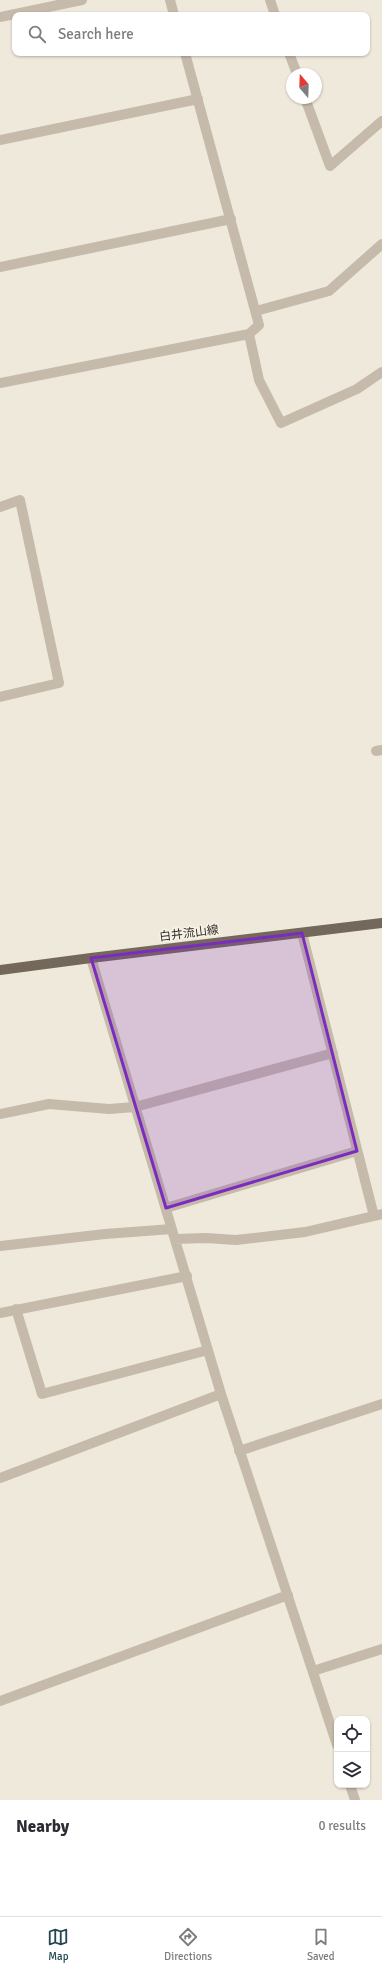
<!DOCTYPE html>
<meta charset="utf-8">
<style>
body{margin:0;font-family:Signika,"Noto Sans JP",sans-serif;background:#f7f7f7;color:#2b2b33}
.controls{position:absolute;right:12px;bottom:12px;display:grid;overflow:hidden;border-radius:8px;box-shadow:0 1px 3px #0004}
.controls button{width:36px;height:36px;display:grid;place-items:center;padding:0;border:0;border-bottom:1px solid #e1e1e2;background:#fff;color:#2b2b33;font:20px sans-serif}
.compass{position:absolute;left:286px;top:68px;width:36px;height:36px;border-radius:50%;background:#fff;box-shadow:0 1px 3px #0004;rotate:341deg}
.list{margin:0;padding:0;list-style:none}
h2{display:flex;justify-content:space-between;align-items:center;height:52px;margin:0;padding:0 16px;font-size:17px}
h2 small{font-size:13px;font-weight:400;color:#7c7c81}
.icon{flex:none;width:22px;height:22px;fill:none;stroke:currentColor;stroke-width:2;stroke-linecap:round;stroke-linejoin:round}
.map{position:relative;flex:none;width:382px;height:1800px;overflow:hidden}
.search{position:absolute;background:#fff;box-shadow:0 1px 3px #0004;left:12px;right:12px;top:12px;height:44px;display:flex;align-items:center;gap:10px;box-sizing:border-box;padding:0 14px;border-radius:8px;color:#7c7c81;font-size:15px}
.sheet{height:116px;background:#fff}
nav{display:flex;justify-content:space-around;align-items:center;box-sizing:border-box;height:56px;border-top:1px solid #e1e1e2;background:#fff;font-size:11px;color:#7c7c81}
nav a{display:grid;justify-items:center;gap:2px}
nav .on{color:#234651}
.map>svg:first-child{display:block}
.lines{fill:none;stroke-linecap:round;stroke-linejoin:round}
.minor{stroke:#c6bbaa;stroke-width:10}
.major{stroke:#74685b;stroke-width:10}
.marked{fill:#7b2cbf;fill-opacity:0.2;stroke:#7b2cbf;stroke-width:3;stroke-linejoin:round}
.labels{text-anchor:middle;stroke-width:3;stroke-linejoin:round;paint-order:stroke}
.street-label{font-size:12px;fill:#342e28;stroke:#f7f3e8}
</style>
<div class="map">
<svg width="382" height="1800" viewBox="0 0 382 1800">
<rect width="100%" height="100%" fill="#efe9dc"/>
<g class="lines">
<!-- minor -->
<path class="minor" d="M170,0L174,15
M270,0L275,15
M0,17L82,0
M289,53L297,74
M305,98L330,166L382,121
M0,140L198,99
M0,267L231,219
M256,311L329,291L382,244
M249,334L259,380L281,423L357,389L382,372
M0,383L249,334L259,325L185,53
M0,507L20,500L59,683L0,697
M376,751L382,750
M302,933L374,1216
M91,958L221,1394L337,1745
M0,1114L49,1104L109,1109L135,1107L333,1053
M166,1208L357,1151
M175,1239L206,1238L236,1240L305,1232L382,1214
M0,1246L105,1234L172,1229
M16,1309L42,1394L208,1350
M0,1313L187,1276
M239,1451L382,1404
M0,1478L221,1394
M313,1671L382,1649
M0,1701L288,1595
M350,1785L355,1800"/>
<!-- major -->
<path class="major" d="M0,970L91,958L382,923"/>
</g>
<!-- marked area -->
<path class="marked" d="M302,933L357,1151L166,1208L91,958Z"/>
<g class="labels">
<!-- street labels -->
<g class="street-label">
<text transform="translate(189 933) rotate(-7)" y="4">白井流山線</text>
</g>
</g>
</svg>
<div class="controls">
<button><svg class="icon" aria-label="locate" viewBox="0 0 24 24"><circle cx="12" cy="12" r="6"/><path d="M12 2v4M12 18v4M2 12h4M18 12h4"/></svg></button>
<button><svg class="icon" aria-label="layers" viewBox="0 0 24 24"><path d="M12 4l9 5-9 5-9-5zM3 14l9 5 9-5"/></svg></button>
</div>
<svg class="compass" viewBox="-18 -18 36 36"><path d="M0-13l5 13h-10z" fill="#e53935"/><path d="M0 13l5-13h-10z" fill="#7c7c81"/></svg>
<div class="search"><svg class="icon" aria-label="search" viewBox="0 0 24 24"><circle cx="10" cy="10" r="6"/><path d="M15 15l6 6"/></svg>Search here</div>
</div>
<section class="sheet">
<h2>Nearby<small>0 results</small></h2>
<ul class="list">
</ul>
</section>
<nav>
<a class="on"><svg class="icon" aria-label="map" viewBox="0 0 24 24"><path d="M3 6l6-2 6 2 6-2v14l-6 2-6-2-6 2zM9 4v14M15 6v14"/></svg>Map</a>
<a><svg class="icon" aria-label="directions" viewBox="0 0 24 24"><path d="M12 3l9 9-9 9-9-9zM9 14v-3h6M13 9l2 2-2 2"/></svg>Directions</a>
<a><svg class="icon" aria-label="saved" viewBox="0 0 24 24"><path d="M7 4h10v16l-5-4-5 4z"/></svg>Saved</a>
</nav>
